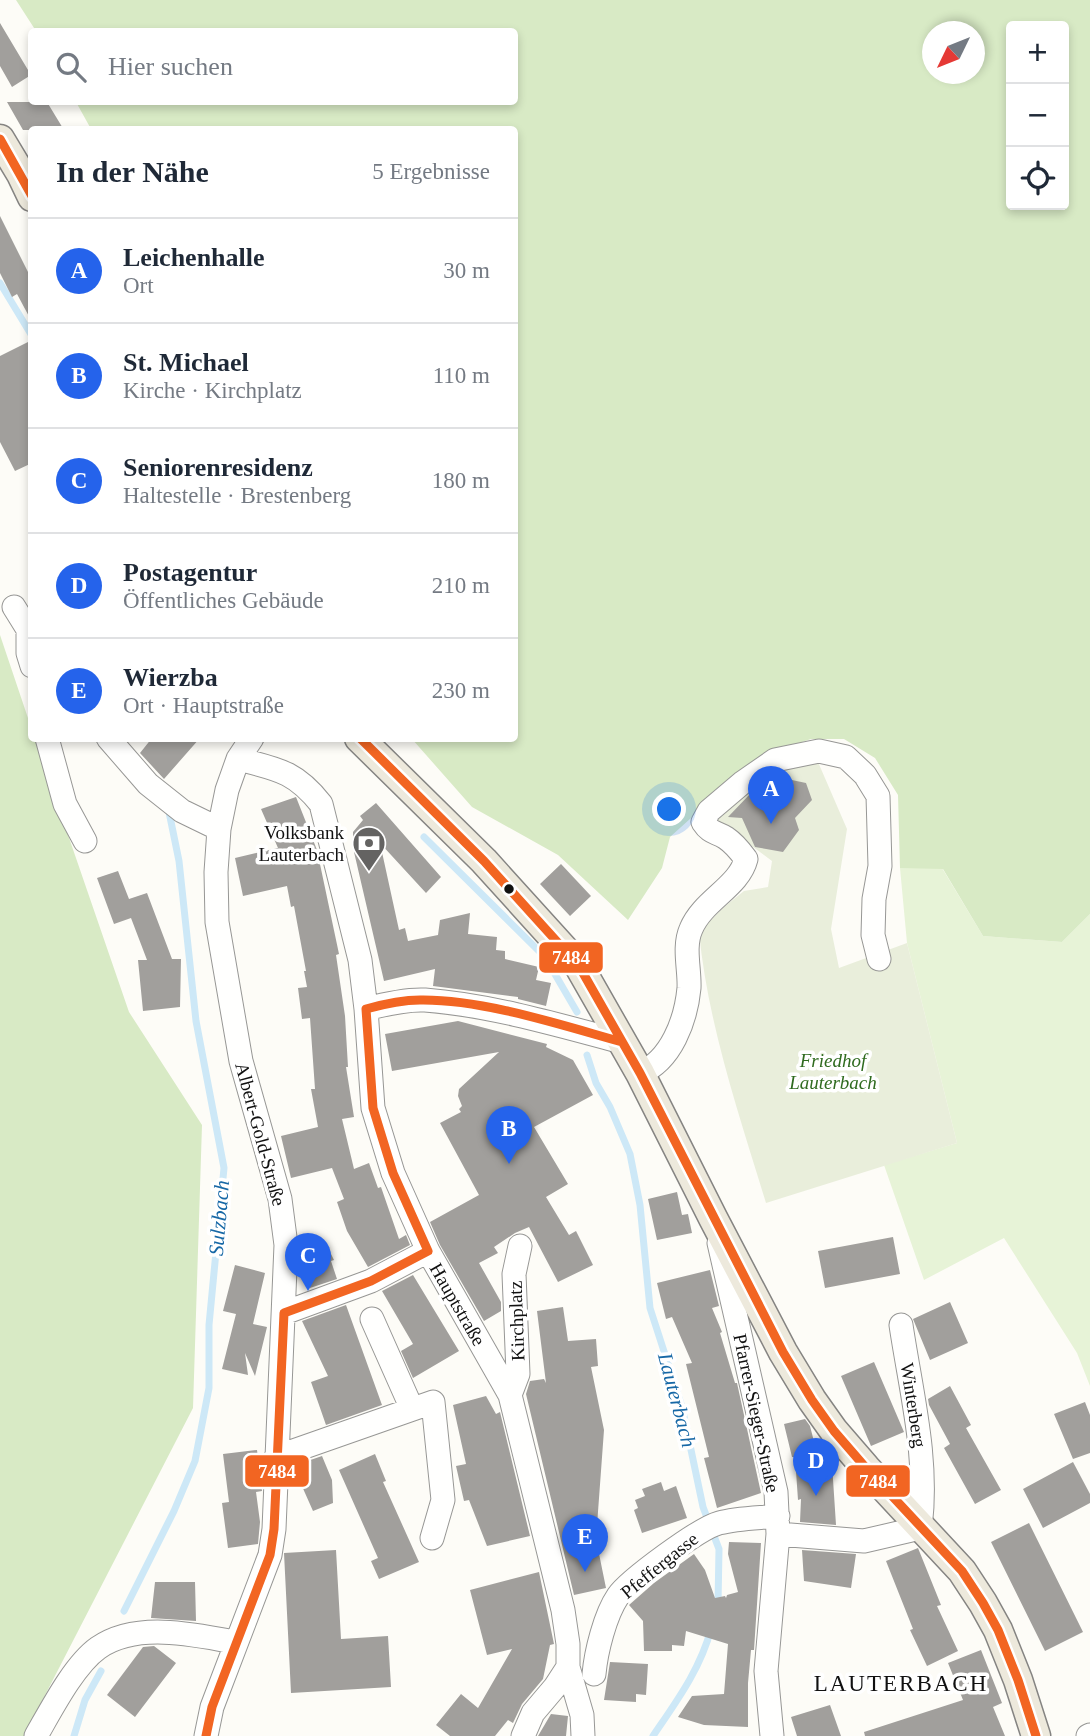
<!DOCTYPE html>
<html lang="de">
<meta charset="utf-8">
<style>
body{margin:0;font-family:"Times New Roman",serif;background:#f2f2f3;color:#1f2937}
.controls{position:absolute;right:21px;top:21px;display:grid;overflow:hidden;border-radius:7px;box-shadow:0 4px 10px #0003}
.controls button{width:63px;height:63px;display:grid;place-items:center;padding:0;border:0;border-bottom:2px solid #e0e1e3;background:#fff;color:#1f2937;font:35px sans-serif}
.compass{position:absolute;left:922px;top:21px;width:63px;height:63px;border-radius:50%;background:#fff;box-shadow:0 4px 10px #0003;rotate:227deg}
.you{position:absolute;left:670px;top:810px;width:24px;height:24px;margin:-18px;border:5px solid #fff;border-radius:50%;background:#1a73e8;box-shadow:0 0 0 10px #1a73e833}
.badge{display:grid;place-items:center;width:46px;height:46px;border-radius:50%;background:#2563eb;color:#fff;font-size:23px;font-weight:700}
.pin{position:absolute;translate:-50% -58px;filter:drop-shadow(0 2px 4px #0008)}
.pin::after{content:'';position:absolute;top:37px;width:24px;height:21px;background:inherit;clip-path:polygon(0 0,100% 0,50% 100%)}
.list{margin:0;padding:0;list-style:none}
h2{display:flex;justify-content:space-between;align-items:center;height:91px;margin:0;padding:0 28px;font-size:30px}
h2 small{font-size:23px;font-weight:400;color:#747a83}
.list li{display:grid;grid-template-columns:46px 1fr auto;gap:21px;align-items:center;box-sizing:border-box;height:105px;padding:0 28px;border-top:2px solid #e0e1e3}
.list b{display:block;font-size:26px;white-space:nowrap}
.list p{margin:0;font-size:23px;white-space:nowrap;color:#747a83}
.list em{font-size:23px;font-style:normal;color:#747a83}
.icon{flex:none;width:38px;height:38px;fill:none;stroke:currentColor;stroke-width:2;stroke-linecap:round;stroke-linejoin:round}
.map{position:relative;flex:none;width:1090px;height:1736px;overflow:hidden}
.search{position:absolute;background:#fff;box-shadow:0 4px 10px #0003;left:28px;top:28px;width:490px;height:77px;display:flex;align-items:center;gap:18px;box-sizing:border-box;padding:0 24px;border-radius:7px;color:#747a83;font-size:26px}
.panel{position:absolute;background:#fff;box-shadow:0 4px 10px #0003;left:28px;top:126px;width:490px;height:616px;border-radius:7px}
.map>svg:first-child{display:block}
.green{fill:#e7f3d7}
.forest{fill:#d8eac5;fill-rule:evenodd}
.cemetery{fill:#e9eedb}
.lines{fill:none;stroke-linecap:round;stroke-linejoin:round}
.stream{stroke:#cde8f7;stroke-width:7}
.building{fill:#a19f9c}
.minor-casing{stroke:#979795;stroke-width:25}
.major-casing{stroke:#858482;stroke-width:31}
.minor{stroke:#fffffe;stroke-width:23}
.major{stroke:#ede9dc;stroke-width:28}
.bus-1-casing{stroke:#fff;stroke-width:14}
.bus-1{stroke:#f26522;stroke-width:9}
.bus-dot{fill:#111;stroke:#fff;stroke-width:2.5}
.labels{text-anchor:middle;stroke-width:7;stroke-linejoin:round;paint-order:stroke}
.poi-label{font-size:19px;fill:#111;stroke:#fff;text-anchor:end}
.park-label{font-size:19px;font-style:italic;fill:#2f6b1f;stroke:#fff}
.street-label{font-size:19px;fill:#111;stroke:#fff}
.water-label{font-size:21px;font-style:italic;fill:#1768a6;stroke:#fff}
.quarter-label{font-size:23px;letter-spacing:2px;fill:#111;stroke:#fff}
.line-badge{stroke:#fff;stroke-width:2.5}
.badge-label{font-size:19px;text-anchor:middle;font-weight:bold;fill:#fff}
</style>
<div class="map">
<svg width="1090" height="1736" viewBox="0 0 1090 1736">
<rect width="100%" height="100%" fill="#fdfcf7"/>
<!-- green -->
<path class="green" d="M900,868H942L983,936L1062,942L1090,914V1386L1077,1353L1004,1238L924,1280L884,1165L957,1143L907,943Z"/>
<!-- forest -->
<path class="forest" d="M16,0H1090V914L1062,942L983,936L943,869L900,868L898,795L875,758L844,739H811L769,753L721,791L670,837L662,868L628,920L558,855L472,807L412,739L514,738V130L91,129L76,102H514V32L36,31ZM1011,26H1064V205H1011ZM932,32H974V74H932Z
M0,635L31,727L32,738L35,739L129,1012L202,1125L193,1408L24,1736H0Z"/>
<!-- cemetery -->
<path class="cemetery" d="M818,762L847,829L831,929L839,968L907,943L957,1143L766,1203C739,1114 708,1025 699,932L724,907L744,891L768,887L772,861L714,818L772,770Z"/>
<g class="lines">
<!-- stream -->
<path class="stream" d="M0,283L32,336
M424,837L545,957L577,1012
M587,1055L596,1083L610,1107L630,1154L640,1205L650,1308L682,1407L703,1507L719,1549L718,1604
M124,1611L174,1511L195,1461L209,1388V1325L224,1168L196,1021L179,861L169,812
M74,1736L85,1700L101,1671
M653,1736C676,1702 700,1670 711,1629"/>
</g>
<!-- building -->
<path class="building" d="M0,23L31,75L12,87L0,66Z
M7,102H47L64,130H23Z
M0,216L32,280V322L17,294L12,297L0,273Z
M32,340V463L15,471L0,442V356Z
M152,738H200L164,779L140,753Z
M787,779L806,783L812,800L795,818L799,830L783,852L755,847L742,818L728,817L750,794L773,798Z
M296,797L317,850L339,954L336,955L345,1016L348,1067H346L354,1117L342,1119L354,1169L369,1163L378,1188L381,1187L399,1239L406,1235L410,1245L368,1267L347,1231L337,1202L344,1199L332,1168L291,1178L281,1136L318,1127L311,1089H315L310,1018L302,1019L298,988L307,987L304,971H306L294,906L291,907L287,886L243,896L235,858L278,848L261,809Z
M376,803L441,877L426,893L380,843L399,930L405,928L408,941L438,935L440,920L470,913L468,934L497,937L496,950L505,951V959L539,967L536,980L551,983L546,1006L518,999V997L433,986L435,969L384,981L354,852L359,850L353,837V832L363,820L360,816Z
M561,864L591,896L570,916L540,884Z
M118,871L129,899L147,893L172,959H181L180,1007L143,1011L138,960H147L131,918L114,924L97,878Z
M458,1021L547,1044L546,1047L573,1060L593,1095L534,1127L568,1184L546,1197L569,1235L576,1231L593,1265L558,1282L529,1227L515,1233L494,1247L498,1253L479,1263L501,1302V1311L484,1321L440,1245L430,1222L479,1195L440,1123L461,1112L459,1109L462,1106L458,1096L459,1089L499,1052L392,1071L385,1034Z
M677,1192L682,1215L688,1214L692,1233L657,1240L648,1199Z
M893,1237L900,1274L825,1288L818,1251Z
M325,1242L334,1260L331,1261L337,1279L310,1288L299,1259L300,1251Z
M235,1265L265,1273L253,1324L267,1327L255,1376L245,1353L248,1375L222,1369L236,1314L223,1311Z
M710,1270L719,1306L712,1308L722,1332L720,1333L735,1383H737L761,1493L717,1508L704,1458L709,1457L686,1364L692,1363L672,1317L666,1319L657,1283Z
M413,1275L459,1351L413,1378L401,1351L413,1344L382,1291Z
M950,1302L968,1343L930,1360L913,1319Z
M346,1305L382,1405L326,1425L311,1382L328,1376L302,1321Z
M563,1307L568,1341L596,1339L598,1366L591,1367L604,1430L596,1539L606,1588L574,1595L526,1394L530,1381L544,1379L546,1383L537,1311Z
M874,1362L904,1432L871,1446L841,1376Z
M950,1386L971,1425L966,1428L1001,1490L975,1504L944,1448L950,1444L929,1405L928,1399Z
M486,1396L496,1414L500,1412L530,1536L487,1546L469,1500L464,1501L456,1466L466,1464L453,1405Z
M1085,1402L1090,1415V1453L1073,1459L1054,1414Z
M805,1419L810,1426L820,1465L832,1464L836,1525L800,1522L801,1499L798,1500L795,1457H792L784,1424Z
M257,1450L262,1491L256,1492L260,1522L258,1544L228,1548L222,1503L229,1502L223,1454Z
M375,1454L386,1481L383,1482L419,1562L379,1579L371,1561L378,1558L339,1470Z
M322,1456L332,1480L333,1503L313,1511L293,1466Z
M1073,1462L1090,1494V1503L1043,1528L1023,1489Z
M661,1482L664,1491L676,1486L687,1518L642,1533L634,1510L638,1508L635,1500L645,1496L642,1489Z
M1029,1523L1083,1632L1045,1651L991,1542Z
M729,1542L761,1543L754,1650H751L748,1683V1727L704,1725L678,1717L692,1696L724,1694L728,1644L686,1631L684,1646L672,1645V1651H644L643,1621L629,1605L654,1583L694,1554L705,1570L715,1598L725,1596L726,1598L727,1595L738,1592L728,1554Z
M918,1548L941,1605L937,1606L958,1651L927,1666L910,1630L913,1629L886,1561Z
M336,1550L341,1639L388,1636L391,1687L291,1693L284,1553Z
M802,1550L856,1554L851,1588L804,1581Z
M539,1572L554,1644L550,1645L543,1679L522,1704L513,1723L508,1720L495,1736H450L436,1725L461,1694L478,1708L512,1649L487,1655L470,1590Z
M155,1582H195L196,1621L151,1618Z
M154,1646L176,1663L135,1717L107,1695L143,1647Z
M981,1650L1002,1703L993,1707L1005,1736H865L864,1732L963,1700L948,1663Z
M610,1662L648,1664L646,1695L636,1694V1702L604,1700Z
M830,1705L841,1736H797L791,1717Z
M551,1714L568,1716L566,1736H538Z"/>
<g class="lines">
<defs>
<path id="minor" d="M14,607L32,636
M28,631V653L32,666
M47,738L65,804L85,841
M108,738L148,784L182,811L219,829
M238,759C277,769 295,771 321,804L360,960L366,1009L373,1108L393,1173L428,1251L510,1395L563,1610L568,1644V1667L582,1715L583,1736
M366,1009C385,1004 406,999 425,1000C490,1005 559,1025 622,1042
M640,1073C671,1061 686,1020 689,988C690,970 683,947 691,929C703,900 739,887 746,859C740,851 735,844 726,838C715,831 711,834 703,822L709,811L742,783L775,760L819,751L846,757L865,775L878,796L880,866L874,899L873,935L879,959
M719,1243L776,1492L778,1534L766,1671L772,1736
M284,1313L371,1281L428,1251
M372,1319L412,1409
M510,1395L518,1374L514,1274L520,1246
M276,1457L433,1402L443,1500L432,1538
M778,1534L864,1541L920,1528C929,1460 911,1392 901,1325
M594,1674C596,1652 605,1615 618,1596C629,1580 700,1528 719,1523C737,1518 759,1518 778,1516
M36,1736C51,1710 74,1665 98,1648C137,1621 193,1635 235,1642
M206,1736L212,1707L270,1555L274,1529L286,1245L280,1199L241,1061L217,922L216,872L219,829L227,790L238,759L252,738
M523,1736L533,1713L555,1687L568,1667
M1088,1736L1090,1735"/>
<path id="major" d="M0,139L21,174L32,197
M359,738L484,861L579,966L640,1073L713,1218L783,1352L812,1400L834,1431L866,1468L962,1571L983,1603L998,1630L1018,1680L1036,1736"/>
</defs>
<!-- minor casing -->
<use href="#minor" class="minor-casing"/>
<!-- major casing -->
<use href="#major" class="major-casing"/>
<!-- minor -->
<use href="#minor" class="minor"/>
<!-- major -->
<use href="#major" class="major"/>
<defs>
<path id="bus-1" d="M0,139L32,196
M360,738L484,861L579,966L640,1073L783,1352L812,1400L834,1431L866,1468L962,1571L983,1603L998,1630L1018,1680L1036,1736
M206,1736L212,1707L270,1555L274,1529L284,1313L371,1281L428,1251L393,1173L373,1108L366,1009C384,1004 401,1000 420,1000C483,999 561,1025 622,1042"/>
</defs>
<!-- bus-1 casing -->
<use href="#bus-1" class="bus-1-casing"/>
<!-- bus-1 -->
<use href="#bus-1" class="bus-1"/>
</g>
<!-- icons -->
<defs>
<symbol id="bank-pin" viewBox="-11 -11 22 30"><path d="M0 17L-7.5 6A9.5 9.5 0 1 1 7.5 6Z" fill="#646362" stroke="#fff"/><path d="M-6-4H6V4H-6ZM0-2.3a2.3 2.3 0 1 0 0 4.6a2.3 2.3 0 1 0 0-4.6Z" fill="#fff"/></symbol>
</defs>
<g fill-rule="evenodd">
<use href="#bank-pin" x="350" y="824" width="38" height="52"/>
</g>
<!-- markers -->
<circle class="bus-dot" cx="509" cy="889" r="6"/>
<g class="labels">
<!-- poi labels -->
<g class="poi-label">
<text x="344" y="839">Volksbank<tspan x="344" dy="22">Lauterbach</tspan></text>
</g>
<!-- park labels -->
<g class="park-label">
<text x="833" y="1067">Friedhof<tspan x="833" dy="22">Lauterbach</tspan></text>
</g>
<!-- street labels -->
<g class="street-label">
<text transform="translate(261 1134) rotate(75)" y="7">Albert-Gold-Straße</text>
<text transform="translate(458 1304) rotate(60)" y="7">Hauptstraße</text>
<text transform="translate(516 1321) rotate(-92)" y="7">Kirchplatz</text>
<text transform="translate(914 1405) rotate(81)" y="7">Winterberg</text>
<text transform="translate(757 1413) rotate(78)" y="7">Pfarrer-Sieger-Straße</text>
<text transform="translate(659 1565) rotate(-39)" y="7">Pfeffergasse</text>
</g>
<!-- water labels -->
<g class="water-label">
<text transform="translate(219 1218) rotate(-85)" y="7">Sulzbach</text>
<text transform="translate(677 1400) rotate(75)" y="7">Lauterbach</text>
</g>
<!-- quarter labels -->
<g class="quarter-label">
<text x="901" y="1691">LAUTERBACH</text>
</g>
</g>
<g class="line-badge">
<rect x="538" y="941" width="66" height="33" rx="7" fill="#f26522"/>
<rect x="244" y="1454" width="66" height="34" rx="7" fill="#f26522"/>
<rect x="845" y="1464" width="66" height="34" rx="7" fill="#f26522"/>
</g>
<g class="badge-label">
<text x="571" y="964">7484</text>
<text x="277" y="1478">7484</text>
<text x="878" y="1488">7484</text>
</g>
</svg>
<div class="controls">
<button>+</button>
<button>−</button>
<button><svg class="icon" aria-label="locate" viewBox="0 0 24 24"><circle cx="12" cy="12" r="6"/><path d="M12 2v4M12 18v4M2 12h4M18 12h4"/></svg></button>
</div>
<svg class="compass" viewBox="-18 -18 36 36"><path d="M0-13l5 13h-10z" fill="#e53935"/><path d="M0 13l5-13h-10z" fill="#747a83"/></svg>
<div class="you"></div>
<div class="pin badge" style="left:771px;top:824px">A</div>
<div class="pin badge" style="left:509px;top:1164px">B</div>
<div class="pin badge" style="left:308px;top:1291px">C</div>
<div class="pin badge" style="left:816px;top:1496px">D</div>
<div class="pin badge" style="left:585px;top:1572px">E</div>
<div class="search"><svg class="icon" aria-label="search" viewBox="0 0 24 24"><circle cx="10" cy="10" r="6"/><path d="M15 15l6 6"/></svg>Hier suchen</div>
<section class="panel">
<h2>In der Nähe<small>5 Ergebnisse</small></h2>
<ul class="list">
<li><span class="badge">A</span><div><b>Leichenhalle</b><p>Ort</p></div><em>30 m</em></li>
<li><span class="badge">B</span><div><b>St. Michael</b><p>Kirche · Kirchplatz</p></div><em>110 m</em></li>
<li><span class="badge">C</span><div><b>Seniorenresidenz</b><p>Haltestelle · Brestenberg</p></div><em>180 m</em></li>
<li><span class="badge">D</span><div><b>Postagentur</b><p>Öffentliches Gebäude</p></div><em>210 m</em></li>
<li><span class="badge">E</span><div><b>Wierzba</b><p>Ort · Hauptstraße</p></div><em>230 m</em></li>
</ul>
</section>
</div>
